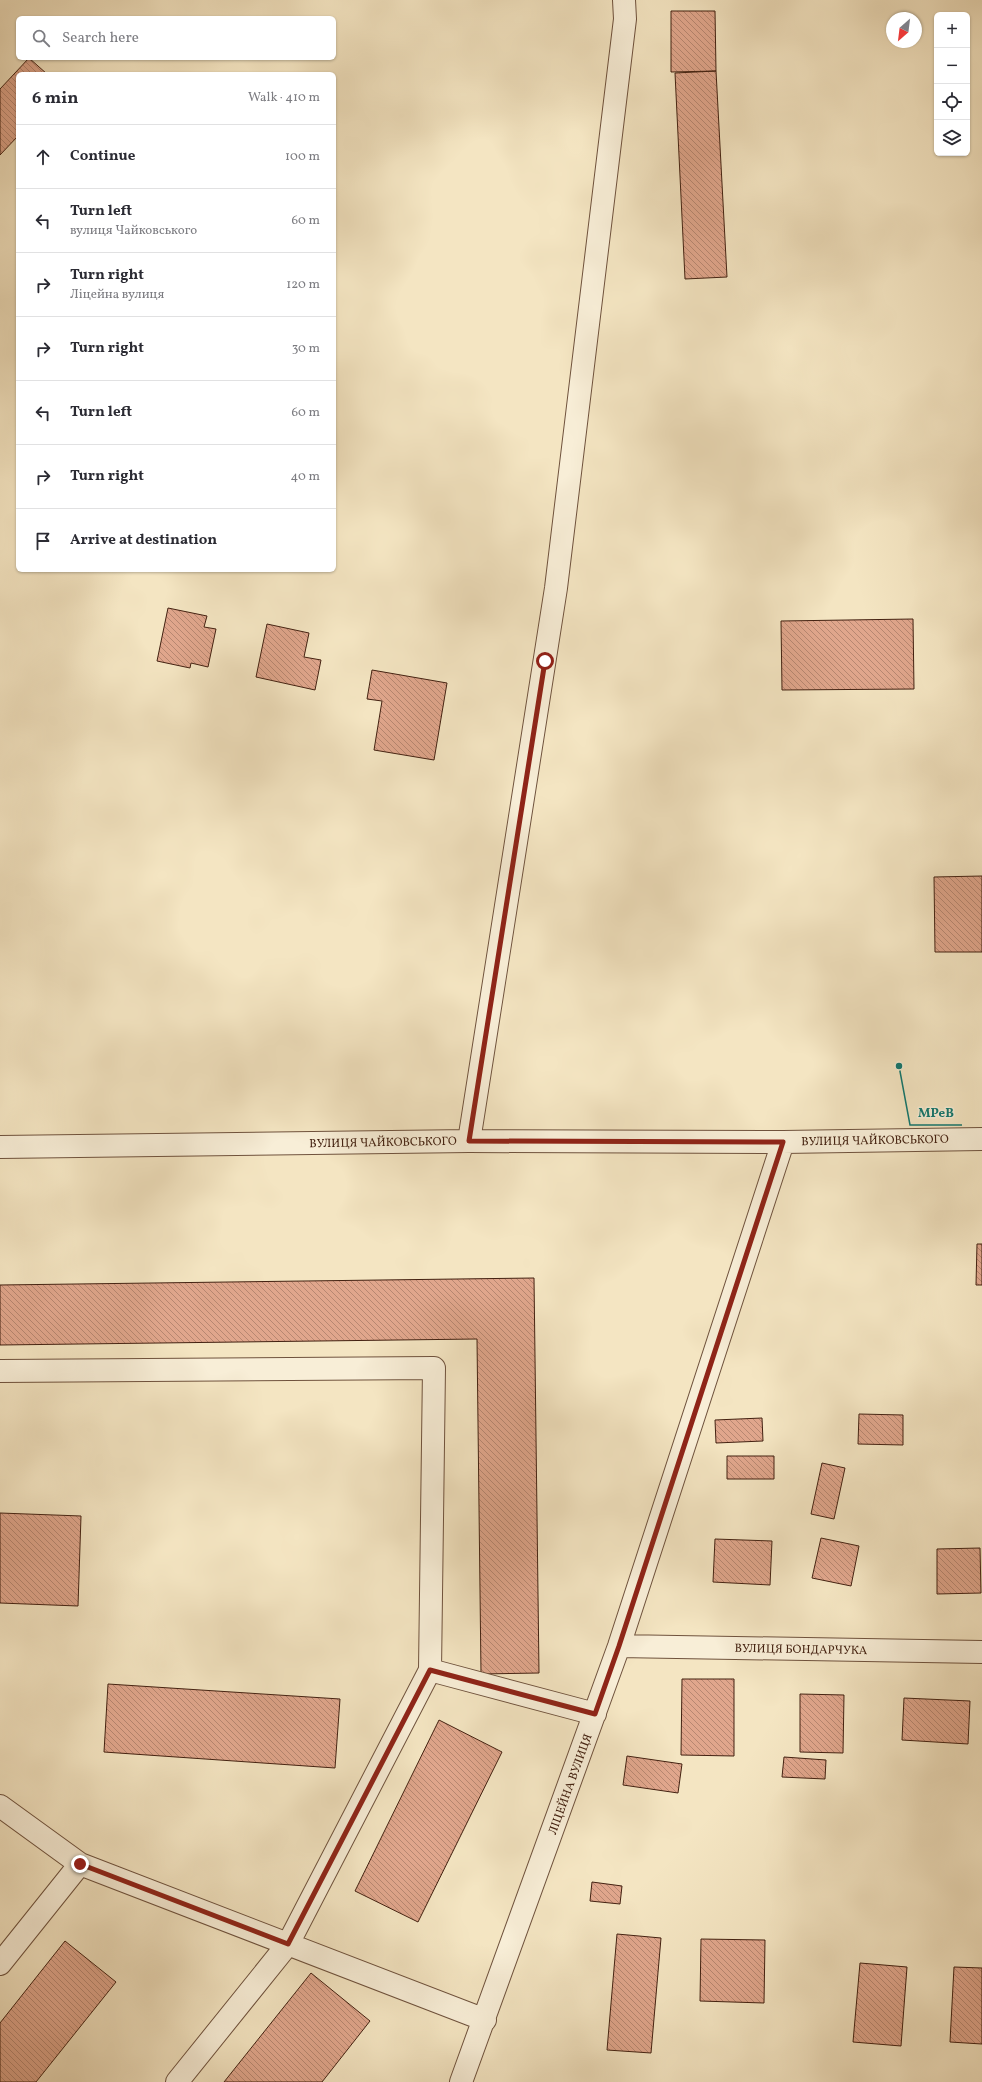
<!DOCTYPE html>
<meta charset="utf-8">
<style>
body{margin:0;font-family:Vollkorn,serif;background:#f2f2f3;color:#2b2b33}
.controls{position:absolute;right:12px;top:12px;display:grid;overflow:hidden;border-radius:6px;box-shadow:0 1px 3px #0004}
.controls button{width:36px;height:36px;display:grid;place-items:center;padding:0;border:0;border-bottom:1px solid #e1e1e2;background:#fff;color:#2b2b33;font:20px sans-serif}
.compass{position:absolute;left:886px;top:12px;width:36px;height:36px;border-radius:50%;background:#fff;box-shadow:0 1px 3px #0004;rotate:208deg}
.stop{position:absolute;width:12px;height:12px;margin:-9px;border:3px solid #8f2418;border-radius:50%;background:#fff}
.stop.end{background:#8f2418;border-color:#fff;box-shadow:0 1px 4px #0008}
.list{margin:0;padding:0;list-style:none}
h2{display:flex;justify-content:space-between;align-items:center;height:52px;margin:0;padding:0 16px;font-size:17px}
h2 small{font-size:13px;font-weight:400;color:#7c7c81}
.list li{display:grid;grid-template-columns:26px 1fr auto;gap:12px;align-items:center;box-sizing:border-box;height:64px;padding:0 16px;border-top:1px solid #e1e1e2}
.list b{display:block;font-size:15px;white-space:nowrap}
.list p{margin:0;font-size:13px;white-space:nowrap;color:#7c7c81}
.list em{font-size:13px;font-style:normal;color:#7c7c81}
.icon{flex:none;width:22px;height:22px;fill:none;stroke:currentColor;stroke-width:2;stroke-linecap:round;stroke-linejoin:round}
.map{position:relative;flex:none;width:982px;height:2082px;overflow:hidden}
.search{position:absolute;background:#fff;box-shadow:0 1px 3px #0004;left:16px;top:16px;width:320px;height:44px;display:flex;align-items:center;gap:10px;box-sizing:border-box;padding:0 14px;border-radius:6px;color:#7c7c81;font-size:15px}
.panel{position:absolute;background:#fff;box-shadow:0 1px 3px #0004;left:16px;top:72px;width:320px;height:500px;border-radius:6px}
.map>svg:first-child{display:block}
.building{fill:url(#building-back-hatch);stroke:#432111}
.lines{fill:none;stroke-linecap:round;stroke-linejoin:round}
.minor-casing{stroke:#6f523d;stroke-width:24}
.minor{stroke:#f8eed7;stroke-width:22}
.route{stroke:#8f2418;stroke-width:5}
.labels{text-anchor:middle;stroke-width:3;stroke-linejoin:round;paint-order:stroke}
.street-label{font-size:12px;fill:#432111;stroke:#f8eed7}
.leader{fill:none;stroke:#0f766e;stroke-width:1.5}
.callout-dot{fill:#0f766e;stroke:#f8eed7;stroke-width:1.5}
.callout-label{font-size:13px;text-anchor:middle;font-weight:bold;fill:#0f766e;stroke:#f8eed7;stroke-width:3;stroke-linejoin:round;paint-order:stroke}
</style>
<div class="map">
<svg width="982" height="2082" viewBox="0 0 982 2082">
<defs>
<pattern id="building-back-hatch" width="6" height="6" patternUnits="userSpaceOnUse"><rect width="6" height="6" fill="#e0a68c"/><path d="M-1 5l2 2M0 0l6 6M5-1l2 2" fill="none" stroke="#b78771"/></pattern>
</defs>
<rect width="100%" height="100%" fill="#f4e5c2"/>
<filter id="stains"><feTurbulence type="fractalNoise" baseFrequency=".005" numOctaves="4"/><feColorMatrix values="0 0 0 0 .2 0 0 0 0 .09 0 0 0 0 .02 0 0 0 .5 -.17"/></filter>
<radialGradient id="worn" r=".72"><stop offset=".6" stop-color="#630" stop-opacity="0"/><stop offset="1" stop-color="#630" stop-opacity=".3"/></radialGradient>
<!-- building -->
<path class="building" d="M671,11H715L716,71L671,72Z
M29,58L47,74H18V136L0,155V89Z
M716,71L727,277L685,279L675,73Z
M168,608L207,616L204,627L216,629L208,667L191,663L190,668L157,661Z
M913,619L914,689L782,690L781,621Z
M267,624L309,633L304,657L321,660L315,690L256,677Z
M372,670L447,683L434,760L374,750L382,701L367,699Z
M982,876V952H935L934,877Z
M977,1244H982V1285H976Z
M534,1278L539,1673L481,1674L477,1339L0,1345V1285Z
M859,1414L903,1415V1445L858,1444Z
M762,1418L763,1441L716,1443L715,1420Z
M727,1456H774V1479H727Z
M822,1463L845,1468L834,1519L811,1514Z
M0,1513L81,1516L78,1606L0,1603Z
M821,1538L859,1546L851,1586L812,1578Z
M715,1539L772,1541L770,1585L713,1582Z
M980,1548L981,1593L937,1594V1549Z
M682,1679H734V1756L681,1755Z
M108,1684L340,1699L335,1768L104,1752Z
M800,1694L844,1695L843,1753L800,1752Z
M904,1698L970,1701L968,1744L902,1740Z
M439,1720L502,1752L418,1922L355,1891Z
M627,1756L682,1764L678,1793L623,1785Z
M784,1757L826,1760L825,1779L782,1777Z
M592,1882L622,1886L620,1904L590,1901Z
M617,1934L661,1938L651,2053L607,2050Z
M701,1939L765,1940L764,2003L700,2001Z
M65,1941L116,1982L36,2082H0V2023Z
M860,1963L907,1967L901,2046L853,2042Z
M954,1967L982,1968V2044L950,2042Z
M311,1973L370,2021L322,2082H224Z"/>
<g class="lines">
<defs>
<path id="minor" d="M469,1141L556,588L625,19L624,0
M0,1147L469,1141L783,1142L982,1139
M0,1371L434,1368L430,1670
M619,1646L982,1652
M0,1806L80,1864L485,2020
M0,1964L80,1864
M177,2082L288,1944L430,1670L595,1714
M461,2082L619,1646L783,1142"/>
</defs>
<!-- minor casing -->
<use href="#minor" class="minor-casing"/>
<!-- minor -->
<use href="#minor" class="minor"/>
</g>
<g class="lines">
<!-- route -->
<path class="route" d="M80,1864L288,1944L430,1670L595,1714L619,1646L783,1142L469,1141L545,661"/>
</g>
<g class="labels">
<!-- street labels -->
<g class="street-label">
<text transform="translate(875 1140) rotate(-1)" y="4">ВУЛИЦЯ ЧАЙКОВСЬКОГО</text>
<text transform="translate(383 1142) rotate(-1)" y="4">ВУЛИЦЯ ЧАЙКОВСЬКОГО</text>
<text transform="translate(801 1649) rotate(1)" y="4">ВУЛИЦЯ БОНДАРЧУКА</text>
<text transform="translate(570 1784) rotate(-70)" y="4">ЛІЦЕЙНА ВУЛИЦЯ</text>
</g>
</g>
<!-- callouts -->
<path class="leader" d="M899 1066L910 1125H962"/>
<circle class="callout-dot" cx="899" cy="1066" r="4"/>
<g class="callout-label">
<text x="936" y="1117">МРеВ</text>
</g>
<rect width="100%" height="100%" filter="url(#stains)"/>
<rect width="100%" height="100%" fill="url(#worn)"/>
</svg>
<div class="controls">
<button>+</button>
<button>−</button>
<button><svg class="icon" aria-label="locate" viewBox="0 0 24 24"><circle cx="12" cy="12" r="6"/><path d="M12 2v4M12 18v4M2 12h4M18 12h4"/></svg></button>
<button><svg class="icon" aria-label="layers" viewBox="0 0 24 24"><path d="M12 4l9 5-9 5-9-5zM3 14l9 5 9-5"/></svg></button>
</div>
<svg class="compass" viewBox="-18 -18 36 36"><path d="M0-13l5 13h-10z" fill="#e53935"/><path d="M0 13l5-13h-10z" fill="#7c7c81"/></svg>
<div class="stop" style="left:545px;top:661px"></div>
<div class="stop end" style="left:80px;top:1864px"></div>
<div class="search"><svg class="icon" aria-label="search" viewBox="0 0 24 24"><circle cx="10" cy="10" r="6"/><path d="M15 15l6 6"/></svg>Search here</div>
<section class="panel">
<h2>6 min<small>Walk · 410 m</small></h2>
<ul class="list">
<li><svg class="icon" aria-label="ahead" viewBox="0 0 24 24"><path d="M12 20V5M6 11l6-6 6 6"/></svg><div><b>Continue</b></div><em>100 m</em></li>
<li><svg class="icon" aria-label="left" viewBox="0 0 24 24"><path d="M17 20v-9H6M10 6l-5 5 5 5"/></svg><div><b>Turn left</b><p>вулиця Чайковського</p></div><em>60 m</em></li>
<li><svg class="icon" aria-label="right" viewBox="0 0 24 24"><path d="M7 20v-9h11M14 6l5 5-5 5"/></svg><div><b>Turn right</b><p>Ліцейна вулиця</p></div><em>120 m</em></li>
<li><svg class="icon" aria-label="right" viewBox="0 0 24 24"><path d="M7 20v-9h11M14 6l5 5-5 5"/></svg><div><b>Turn right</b></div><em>30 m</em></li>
<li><svg class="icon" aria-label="left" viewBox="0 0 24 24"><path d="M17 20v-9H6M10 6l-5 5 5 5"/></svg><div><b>Turn left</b></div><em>60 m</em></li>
<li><svg class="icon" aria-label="right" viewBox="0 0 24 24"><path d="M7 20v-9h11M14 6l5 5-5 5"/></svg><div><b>Turn right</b></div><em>40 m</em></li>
<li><svg class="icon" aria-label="arrive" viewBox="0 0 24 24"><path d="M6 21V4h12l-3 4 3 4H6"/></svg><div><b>Arrive at destination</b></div></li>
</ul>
</section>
</div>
